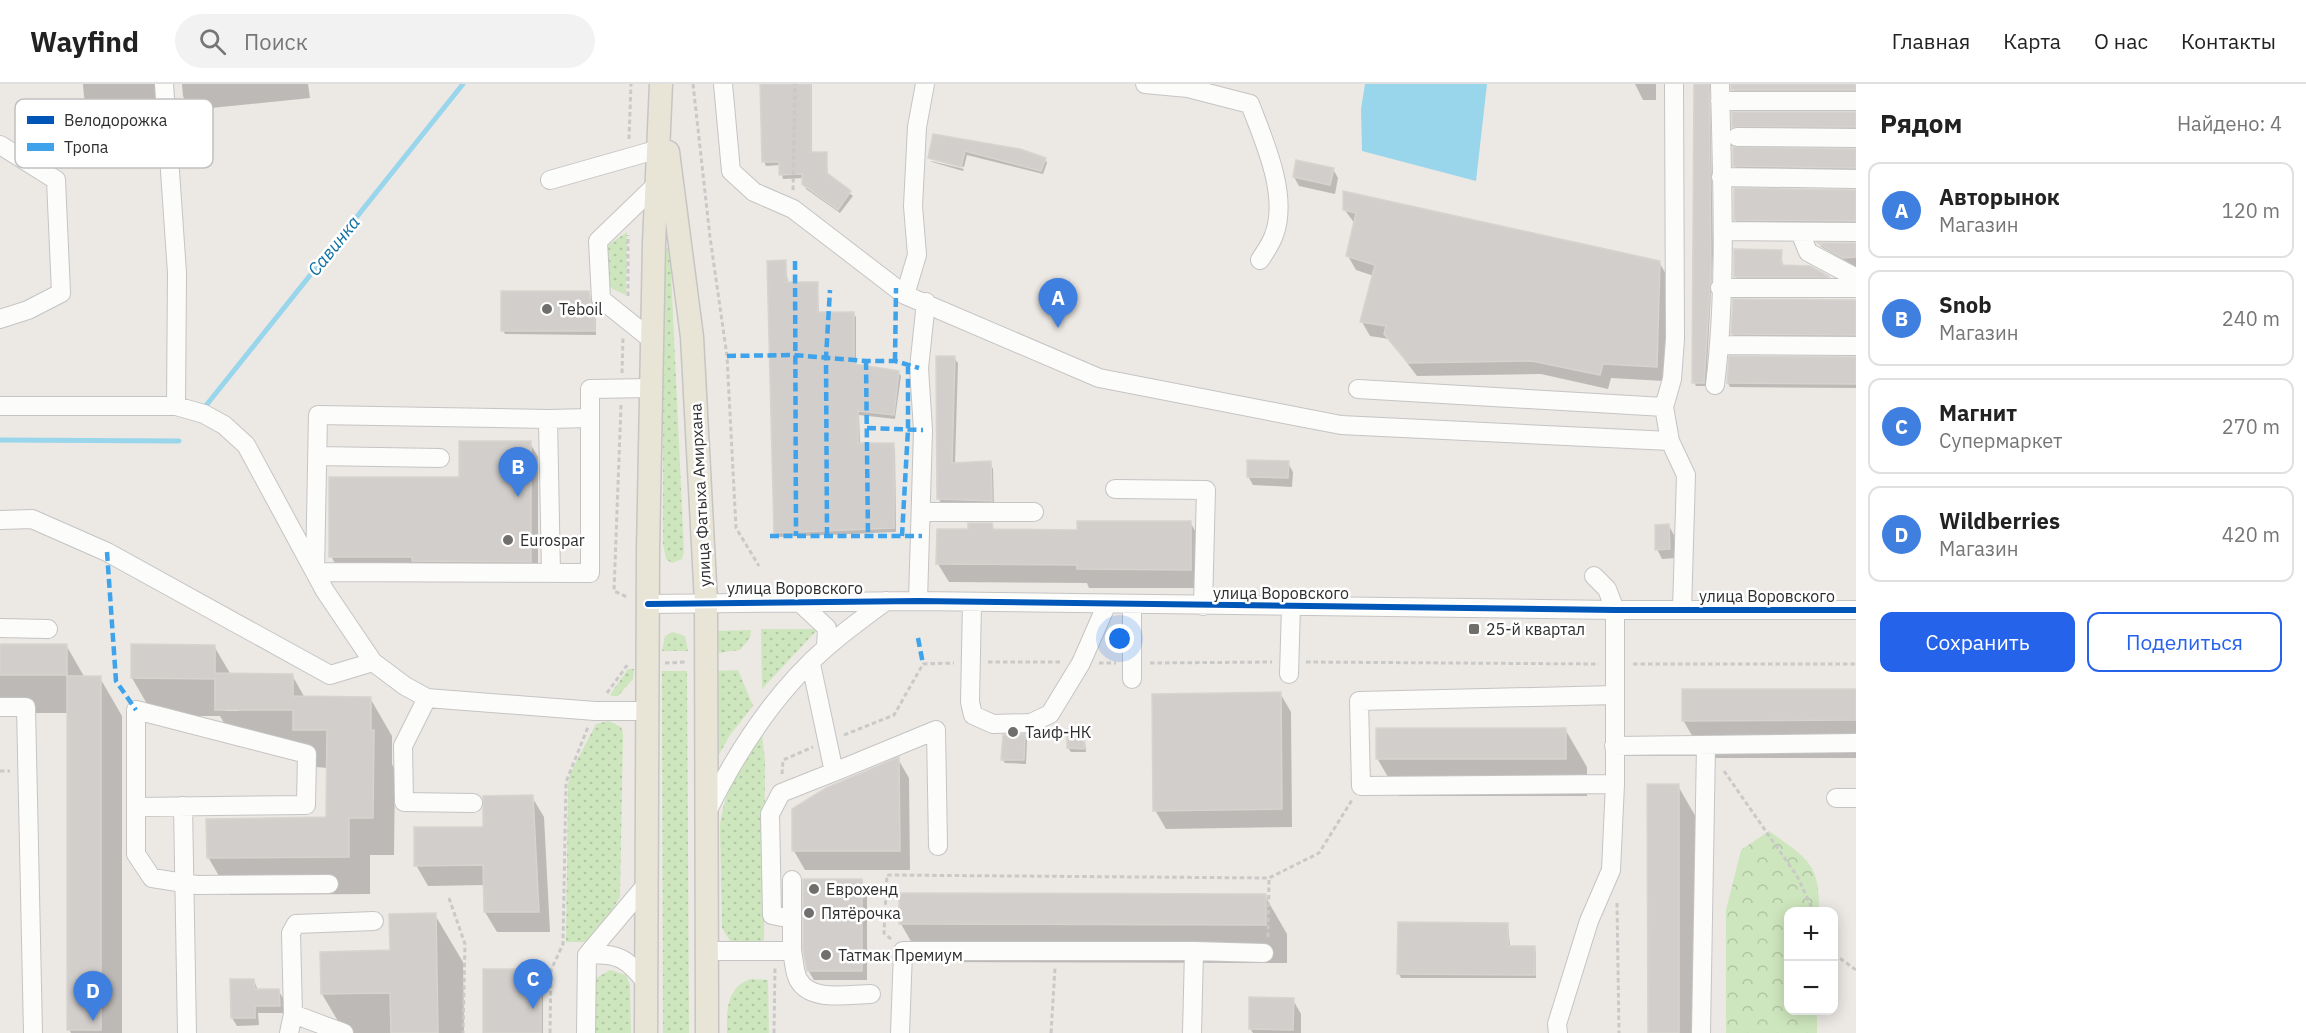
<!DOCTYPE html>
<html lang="ru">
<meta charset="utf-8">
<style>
body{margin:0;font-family:"IBM Plex Sans",sans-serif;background:#f2f2f2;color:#222}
.controls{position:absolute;right:18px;bottom:18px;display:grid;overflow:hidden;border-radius:12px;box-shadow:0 3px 15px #0003}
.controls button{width:54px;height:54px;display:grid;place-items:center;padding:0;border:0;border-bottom:2px solid #e0e0e0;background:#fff;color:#222;font:30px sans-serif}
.you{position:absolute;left:1120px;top:555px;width:21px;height:21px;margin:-15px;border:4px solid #fff;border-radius:50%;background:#1a73e8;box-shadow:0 0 0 9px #1a73e833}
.badge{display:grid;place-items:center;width:39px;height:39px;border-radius:50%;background:#2563eb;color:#fff;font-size:20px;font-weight:700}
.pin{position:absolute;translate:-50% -50px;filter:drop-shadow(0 2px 3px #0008)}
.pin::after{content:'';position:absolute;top:32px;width:21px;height:18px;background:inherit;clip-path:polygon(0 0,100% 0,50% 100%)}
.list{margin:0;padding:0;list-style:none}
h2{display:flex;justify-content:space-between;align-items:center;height:78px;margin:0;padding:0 24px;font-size:26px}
h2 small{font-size:20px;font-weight:400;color:#767676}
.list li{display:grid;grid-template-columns:39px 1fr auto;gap:18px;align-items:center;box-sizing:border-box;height:96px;margin:0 12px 12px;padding:0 12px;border:2px solid #e0e0e0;border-radius:12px}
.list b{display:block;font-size:22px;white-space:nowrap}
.list p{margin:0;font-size:20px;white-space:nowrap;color:#767676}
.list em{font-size:20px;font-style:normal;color:#767676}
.actions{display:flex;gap:12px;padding:18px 24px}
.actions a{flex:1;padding:14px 0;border:2px solid #2563eb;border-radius:12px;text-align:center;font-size:21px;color:#2563eb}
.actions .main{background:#2563eb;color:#fff}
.icon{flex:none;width:33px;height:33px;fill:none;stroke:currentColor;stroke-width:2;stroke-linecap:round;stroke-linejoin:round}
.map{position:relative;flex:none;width:1856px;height:949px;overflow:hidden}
header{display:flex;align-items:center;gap:36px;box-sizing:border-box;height:84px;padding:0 30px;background:#fff;border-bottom:2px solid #e0e0e0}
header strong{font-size:28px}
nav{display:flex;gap:33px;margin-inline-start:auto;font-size:21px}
.search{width:420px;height:54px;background:#f2f2f2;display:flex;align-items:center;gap:15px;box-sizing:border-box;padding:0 21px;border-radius:33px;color:#767676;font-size:22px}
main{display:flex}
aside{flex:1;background:#fff}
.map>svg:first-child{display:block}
.grass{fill:url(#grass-dots)}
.park{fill:url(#park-crowns)}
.water{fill:#99d6ec}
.shadow{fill:#0003;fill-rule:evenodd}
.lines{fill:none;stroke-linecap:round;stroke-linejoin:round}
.stream{stroke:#99d6ec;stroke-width:5}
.building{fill:#d1cecb;stroke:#d7d4d0;stroke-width:1.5}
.minor-casing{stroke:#c5c4c5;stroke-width:20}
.major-casing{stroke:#c6c5c4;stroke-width:25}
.path{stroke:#c9c9c8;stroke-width:3;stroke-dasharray:4.5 3;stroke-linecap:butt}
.minor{stroke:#fcfcfb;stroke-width:18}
.major{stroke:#e8e4d6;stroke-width:22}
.quiet{stroke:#3ea3eb;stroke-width:4.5;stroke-dasharray:9 4.5;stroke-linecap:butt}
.cycleway-casing{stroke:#fff;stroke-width:10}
.cycleway{stroke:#0057b8;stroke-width:6}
.poi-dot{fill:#706f6e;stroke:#fff;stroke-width:2}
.labels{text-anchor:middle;stroke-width:5;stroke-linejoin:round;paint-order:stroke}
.poi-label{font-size:16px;fill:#2e2e2e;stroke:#fff;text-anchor:start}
.street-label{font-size:16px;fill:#2e2e2e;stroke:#fff}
.water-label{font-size:18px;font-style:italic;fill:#0d6fa3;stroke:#fff}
.key{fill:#fff;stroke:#c0c0c0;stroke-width:1.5}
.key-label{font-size:16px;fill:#2e2e2e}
</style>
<header>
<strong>Wayfind</strong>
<div class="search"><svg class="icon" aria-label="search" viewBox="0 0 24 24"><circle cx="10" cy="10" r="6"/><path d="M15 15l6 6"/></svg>Поиск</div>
<nav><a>Главная</a><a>Карта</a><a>О нас</a><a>Контакты</a></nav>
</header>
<main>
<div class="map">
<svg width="1856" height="949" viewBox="0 0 1856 949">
<defs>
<pattern id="grass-dots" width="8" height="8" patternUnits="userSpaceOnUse" patternTransform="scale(1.5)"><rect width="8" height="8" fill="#cee6be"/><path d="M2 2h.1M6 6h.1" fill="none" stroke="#b1c6a4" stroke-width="1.8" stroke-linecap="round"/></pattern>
<pattern id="park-crowns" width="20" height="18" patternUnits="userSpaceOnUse" patternTransform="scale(1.5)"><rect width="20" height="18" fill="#cee6be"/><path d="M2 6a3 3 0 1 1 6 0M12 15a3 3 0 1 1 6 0" fill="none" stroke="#b1c6a4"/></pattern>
</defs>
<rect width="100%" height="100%" fill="#ece8e4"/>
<!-- grass -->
<path class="grass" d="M627,148L626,211L611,204L602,188L607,162Z
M666,163L670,166L684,468L682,475L672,479L666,475L663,460V166Z
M761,545H818L762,605Z
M751,546L750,554L740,566L717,569V547Z
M673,548L685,552L688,567H662L665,552Z
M628,585H634L633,595L618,612H612L610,611Z
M738,586L753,622L730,651L717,674V587Z
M662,587H687L689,949H663Z
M609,637L621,643L623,650L620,813L596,854L586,858H566L568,702L570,690L596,640Z
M762,650L765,676L764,860H732L722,844L720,741C726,701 739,682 762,650Z
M610,886L626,891L630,901L631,949H594L595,895Z
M751,895L768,896L769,949H727C727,927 726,903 751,895Z"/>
<!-- park -->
<path class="park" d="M1769,747C1806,774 1820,778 1819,827L1788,828V926L1817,927V949H1726V826L1741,766Z"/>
<!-- water -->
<path class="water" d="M1365,0H1487L1476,97L1362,67L1361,25Z"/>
<!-- shadow -->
<path class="shadow" d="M83,0H155L159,7L160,26L95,32L84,13Z
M182,0H308L310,14L191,26L183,12Z
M779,0H812V69H826L828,92L853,112L840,129L806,105L804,94L783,95L780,81L766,82L764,77Z
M1635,0H1656V16H1643Z
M1695,0H1713L1710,5L1713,169L1706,302H1696L1694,298Z
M1732,0H1856V9H1735Z
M1856,30V46L1736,47L1734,43Z
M934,51L1045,75L1047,79L1043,90L967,71L964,83L930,73V75L929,74Z
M1856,67V87L1737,86L1735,82Z
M931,77L964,85L963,87L932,78Z
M1333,85L1338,94L1335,110L1299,102L1294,93Z
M1856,108V142L1738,140L1735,135Z
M1344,125L1659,178L1667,192L1664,297L1611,294L1608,305L1541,290L1417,292L1389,255L1370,252L1362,238L1374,192L1356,186L1348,172L1355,140Z
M1856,160V183L1820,162Z
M1781,168L1783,183H1810L1831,196H1737L1735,192Z
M785,178L788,199H817L819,229H853L856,233V282L898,288L901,292L895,335L859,331L860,361H893L895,365L896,448L778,453L776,449Z
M588,209L596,230V251L505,250L503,246Z
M1856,218V254H1735L1732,249Z
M954,274L958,279L955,380L990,379L993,385L994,422L942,420L938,414Z
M1856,275V304L1730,303L1728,299Z
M530,359L538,373V491L339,487L331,472L460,394Z
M1288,379L1293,388L1292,403L1253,401L1248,392Z
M1190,438L1201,457V504H1089L1087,499L949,498L938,480L970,447L991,441L995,447H1079Z
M1669,442L1674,451L1675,474L1662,475L1657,465Z
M0,561H66L85,594H100L122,632V949H71L69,945L68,629H0Z
M214,562L231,591H292L305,614H370L392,652V680L395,686L394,771H370V810L230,811L208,773L328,735V684L316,683L305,664L238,663L220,632H154L132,594ZM225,624H238V627H225Z
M1856,606V674H1705L1683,636Z
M1280,609L1291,628L1292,743L1166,745L1155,726Z
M1565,645L1587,683V712H1399L1377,674Z
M1084,647L1086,668H1071L1068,664Z
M1025,652L1027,656L1026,680L1005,679L1002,675Z
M898,675L909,694L910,786H805L794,767Z
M1678,702L1700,740V949H1649Z
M532,713L544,733L550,848H497L485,828V801L428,802L416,781L485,744Z
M862,797L867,806V896H814L808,886Z
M1265,812L1287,850V879L923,878L901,840Z
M435,831L463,878L464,949H345L322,910L391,868Z
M1508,840L1510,863H1534L1536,868V894H1401L1399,890Z
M541,886L543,890V949H485Z
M254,896L258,907L278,906L283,914V929H258L259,941L237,942L232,934Z
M1293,916L1301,930V949H1253L1250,944Z"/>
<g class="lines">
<!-- stream -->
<path class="stream" d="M204,324L463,0
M0,356L179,357"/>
</g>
<!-- building -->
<path class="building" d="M760,0H811V68H827V89L851,107L838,126L802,100V90L779,91V78H762Z
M1694,0H1709L1711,188L1704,299H1692Z
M1731,0H1856V6H1731Z
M1732,28H1856V43H1732Z
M933,50L1020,65L1046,74L1041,87L965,67L961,83L928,74Z
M1733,63L1856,65V84L1733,82Z
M1296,76L1334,84L1330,101L1293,93Z
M1734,104L1856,106V137L1734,136Z
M1343,107L1660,177L1657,283L1603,280L1600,291L1532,277L1408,279L1384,250L1386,242L1360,238L1375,181L1346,172L1356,129L1343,126Z
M1818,159H1856V173L1843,174Z
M1734,165L1782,166L1781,181L1810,182L1830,193H1734Z
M786,176V198H818V228H854V280L899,287L894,331L858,327V359H894V444L774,449L767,177Z
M501,207H589L591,220L595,225V247H501Z
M1733,215L1856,216V251L1731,250Z
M936,272H955L952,379L991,377L992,417L937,415Z
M1729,272L1856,273V300L1727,299Z
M459,357H531V478L412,477V473H329V393H459Z
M1247,376L1289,377L1288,394L1247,393Z
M1077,437H1191V486L1077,485V481L936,480L937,445H968V439H992L993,445L1077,446Z
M1669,440L1670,465L1655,466V441Z
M0,560H67V591H0Z
M131,560L215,561V589L293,590V612L371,613V646H374L373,734H349V773L207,774L206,735L326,733L327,646H293V626H215V595L131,594Z
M67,592H101V946H67Z
M1682,605H1856V636L1682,637Z
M1281,608L1282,725L1153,727L1152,610Z
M1376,644H1566V675H1376Z
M1067,645L1085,646L1084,665L1067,664Z
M1025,650L1024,676H1001L1003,651Z
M899,673L900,767H792V725L826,704Z
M1647,700H1679V949H1648Z
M533,711L539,828H484L483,781L414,782V743H483V712Z
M803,795H862V887H807L803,866Z
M899,809L1266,810V841L899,840Z
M436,829L438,949H391L390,909L321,910L320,868L390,866L389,830Z
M1398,838L1508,839V862H1535V891L1397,890Z
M483,885H541V949H483Z
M230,895H254L255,905H279L280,922H255V934H231Z
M1249,913L1294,914L1293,946L1249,945Z"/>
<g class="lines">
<defs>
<path id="minor" d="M164,0L177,189L176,322
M723,0L731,87L754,108L793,125L905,211L1099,294L1341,341L1670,357L1686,391L1682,526
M1145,0L1188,4L1250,20C1264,57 1289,111 1274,151C1271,160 1265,168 1260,176
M1720,17H1856
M1737,53L1856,54
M0,61L56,96L61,209L28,226L0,235
M1721,93L1856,95
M550,96L659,65
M1723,147L1856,148
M1800,148L1808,168L1851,191L1856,199
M1720,204H1856
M905,211L917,171L913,122L917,43L925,0
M652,256L601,215L598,157L656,101
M1720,261L1856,262
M1715,301C1727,204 1722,97 1720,0
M1358,305L1664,323L1670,357
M0,322H176L204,330L224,341L246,361L325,507L373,578L405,602L427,614L595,627H648
M1664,323L1672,295L1675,255L1674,0
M548,335L318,331L315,488L590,489V305L651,304
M317,372L440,374
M1115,405L1206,406L1203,522
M922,428H1034
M0,436L32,435L107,468L330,591L373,578
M551,489L548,335L590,334
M1594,492L1607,505L1615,526V611L1359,617L1361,702L1615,700V611
M798,517L827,544L826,563
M918,517L923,346L919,284L926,218
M972,519L970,618L973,631L993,640L1031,639L1050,630L1081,579L1106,522
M648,520L918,517L1615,526H1856
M1132,522V595
M0,544L48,545
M1289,590L1291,522
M427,614L403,662L404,718L473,719
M0,623H26L33,949
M1614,662L1856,659
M834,688L936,646L938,762
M1836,714H1856
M183,722L187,949
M136,723L306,721L307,670L136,626V770L152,794L197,801L329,800
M707,728C736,669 777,606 828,562C846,546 866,532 886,517
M792,796V867
M792,835L772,831L770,730L781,709L834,688L811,580
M706,867H792C794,876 794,887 798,895C810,919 849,910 871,910
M1194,867L1264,869
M587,871C618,868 627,875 646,898
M293,930L344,949
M289,949L293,930L291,849L296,840L374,837
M586,949L587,871L646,801
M900,949L903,867H1194L1192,949
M1558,949L1557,940L1589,837L1611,786L1615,700
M1701,949L1706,661"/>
<path id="major" d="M668,68L692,253L706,518L707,949
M646,949L648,467L654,159L661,0"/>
</defs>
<!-- minor casing -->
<use href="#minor" class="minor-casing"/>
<!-- major casing -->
<use href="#major" class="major-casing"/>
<!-- path -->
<path class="path" d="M693,0L710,153L727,272L736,444L759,482
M629,55L631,0
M793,106L795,0
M628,212V151
M622,289L623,253
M621,321L614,507L627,513
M988,578H1062
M1306,578L1599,580
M665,579L687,578
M1099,579H1116
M1150,579L1272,578
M1633,580H1856
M607,609L628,580
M844,651L894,631L923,580L954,579
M0,687H10
M1724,687L1797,792L1814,828
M782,690L783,676L813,663
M449,814L465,860L463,949
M1617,819L1619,949
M1268,853L1269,794
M891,855L884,849L887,791L1269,794L1319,769L1352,716
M1834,870L1856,886
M550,949L551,886L563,860L566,698L588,643
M774,949L775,883
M1051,949L1055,884"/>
<!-- minor -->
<use href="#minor" class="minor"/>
<!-- major -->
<use href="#major" class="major"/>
<!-- quiet -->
<path class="quiet" d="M795,177L796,452
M727,272L793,271L866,277H895L919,284
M866,277L868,452
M895,277L896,204
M867,344L923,346
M770,452H922
M827,452L826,273L830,206
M902,452L908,345V279
M107,468L116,597L136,626
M918,554L923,580"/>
<defs>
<path id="cycleway" d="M648,520L918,517L1615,526H1856"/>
</defs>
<!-- cycleway casing -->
<use href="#cycleway" class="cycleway-casing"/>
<!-- cycleway -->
<use href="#cycleway" class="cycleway"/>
</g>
<!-- markers -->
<g class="poi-dot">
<circle cx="547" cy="225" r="6"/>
<circle cx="508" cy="456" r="6"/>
<rect x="1468" y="539" width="12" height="12" rx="3"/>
<circle cx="1013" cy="648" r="6"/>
<circle cx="814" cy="805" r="6"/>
<circle cx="809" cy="829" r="6"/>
<circle cx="826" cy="871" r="6"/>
</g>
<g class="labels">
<!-- poi labels -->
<g class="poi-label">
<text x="559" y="231">Teboil</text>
<text x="520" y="462">Eurospar</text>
<text x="1486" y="551">25-й квартал</text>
<text x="1025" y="654">Таиф-НК</text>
<text x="826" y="811">Еврохенд</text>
<text x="821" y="835">Пятёрочка</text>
<text x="838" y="877">Татмак Премиум</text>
</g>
<!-- street labels -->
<g class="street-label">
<text transform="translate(700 411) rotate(-93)" y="6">улица Фатыха Амирхана</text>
<text x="795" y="510">улица Воровского</text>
<text x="1281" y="515">улица Воровского</text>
<text x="1767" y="518">улица Воровского</text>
</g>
<!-- water labels -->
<g class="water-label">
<text transform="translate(334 162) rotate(-51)" y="6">Савинка</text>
</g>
</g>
<!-- legend -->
<rect x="15" y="15" width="198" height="69" rx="9" class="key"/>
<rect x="27" y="32" width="27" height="8" fill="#0057b8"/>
<rect x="27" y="59" width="27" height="8" fill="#3ea3eb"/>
<g class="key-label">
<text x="64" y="42">Велодорожка</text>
<text x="64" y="69">Тропа</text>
</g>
</svg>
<div class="controls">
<button>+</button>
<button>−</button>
</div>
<div class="you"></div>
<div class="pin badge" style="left:1058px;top:244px;background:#3f7fe0">A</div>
<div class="pin badge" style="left:518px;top:413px;background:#3f7fe0">B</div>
<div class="pin badge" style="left:533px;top:925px;background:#3f7fe0">C</div>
<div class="pin badge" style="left:93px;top:937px;background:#3f7fe0">D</div>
</div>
<aside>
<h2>Рядом<small>Найдено: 4</small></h2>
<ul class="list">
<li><span class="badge" style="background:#3f7fe0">A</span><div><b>Авторынок</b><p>Магазин</p></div><em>120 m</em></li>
<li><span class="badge" style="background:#3f7fe0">B</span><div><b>Snob</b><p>Магазин</p></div><em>240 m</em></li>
<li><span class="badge" style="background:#3f7fe0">C</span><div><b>Магнит</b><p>Супермаркет</p></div><em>270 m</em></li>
<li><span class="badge" style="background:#3f7fe0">D</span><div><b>Wildberries</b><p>Магазин</p></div><em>420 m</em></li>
</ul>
<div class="actions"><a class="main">Сохранить</a><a>Поделиться</a></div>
</aside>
</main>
